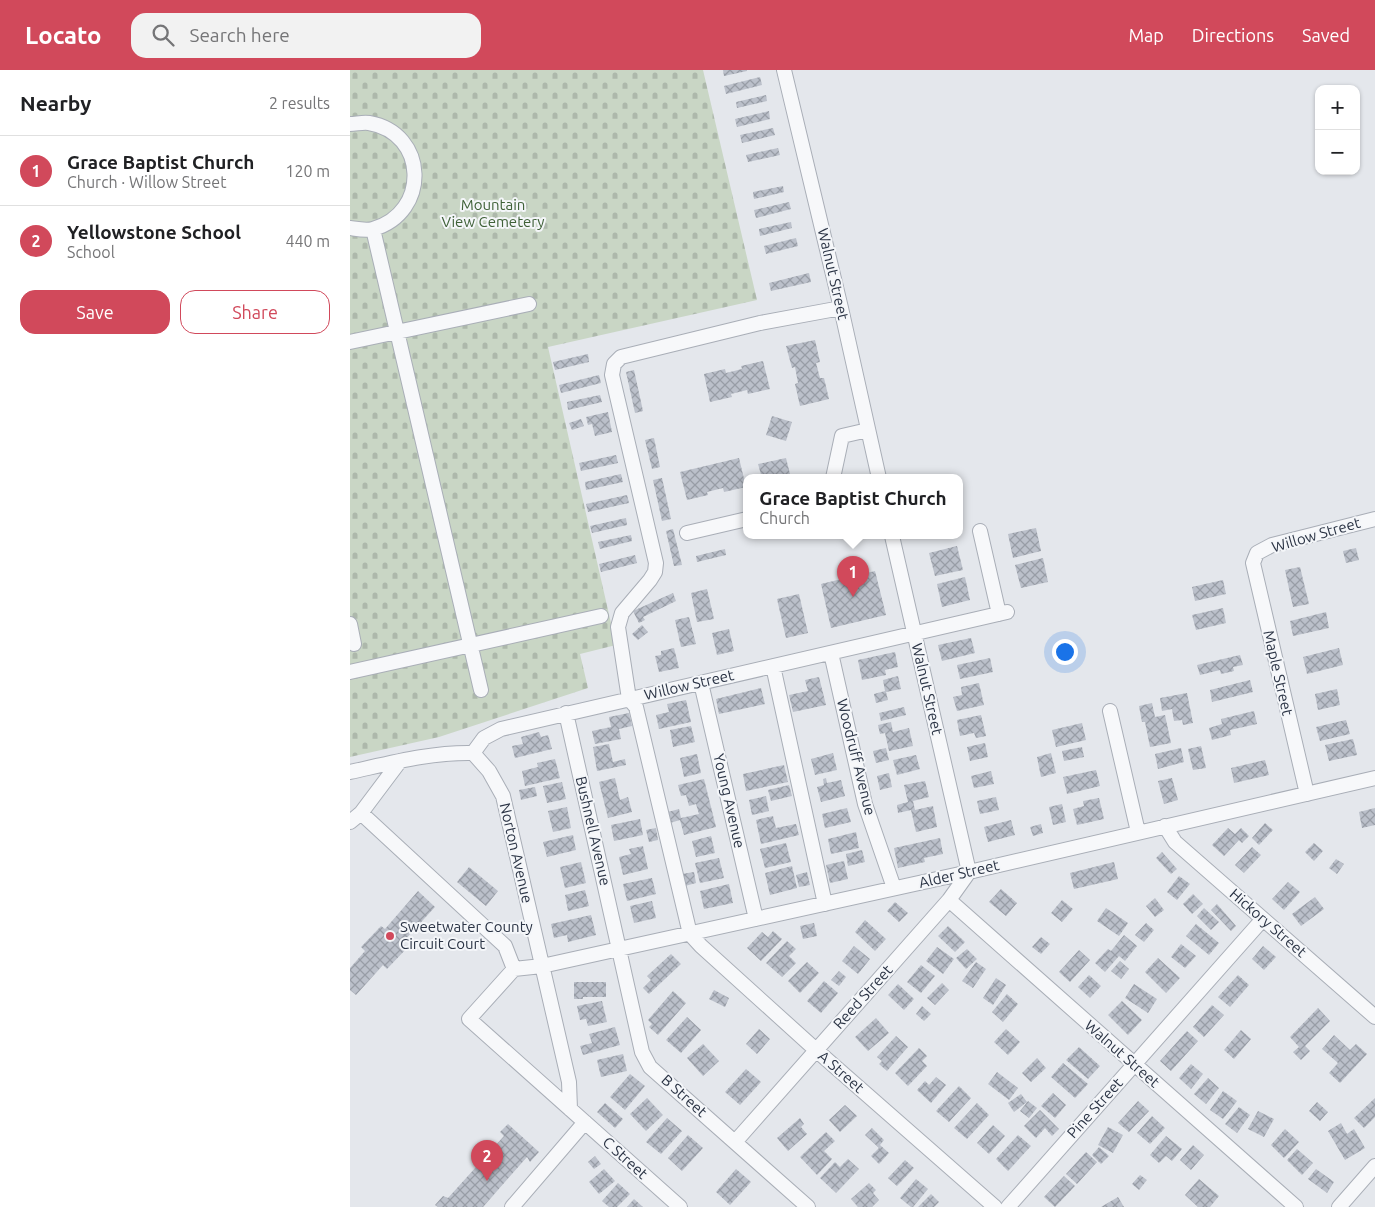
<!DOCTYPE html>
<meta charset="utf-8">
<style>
body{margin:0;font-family:Ubuntu,sans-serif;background:#f2f2f2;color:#202124}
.controls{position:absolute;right:15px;top:15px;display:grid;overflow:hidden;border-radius:10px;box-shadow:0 1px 4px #0004}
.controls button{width:45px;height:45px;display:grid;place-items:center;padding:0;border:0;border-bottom:1px solid #e0e0e0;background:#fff;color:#202124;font:25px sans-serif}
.you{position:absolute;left:714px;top:581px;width:18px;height:18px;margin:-12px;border:4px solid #fff;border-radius:50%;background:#1a73e8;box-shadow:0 0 0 8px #1a73e833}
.badge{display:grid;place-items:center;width:32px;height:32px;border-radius:50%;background:#d1495b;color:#fff;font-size:16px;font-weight:700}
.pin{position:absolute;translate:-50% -41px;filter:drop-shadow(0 1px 2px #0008)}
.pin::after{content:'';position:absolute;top:26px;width:18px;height:15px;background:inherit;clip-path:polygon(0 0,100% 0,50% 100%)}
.popup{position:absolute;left:393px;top:404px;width:220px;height:65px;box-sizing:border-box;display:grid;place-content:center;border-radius:10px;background:#fff;filter:drop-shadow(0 1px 4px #0005);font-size:16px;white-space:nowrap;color:#757577}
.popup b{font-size:19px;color:#202124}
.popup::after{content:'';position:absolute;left:50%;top:100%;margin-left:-10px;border:10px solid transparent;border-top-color:#fff}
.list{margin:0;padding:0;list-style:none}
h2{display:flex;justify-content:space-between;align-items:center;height:65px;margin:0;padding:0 20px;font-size:21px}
h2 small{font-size:16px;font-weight:400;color:#757577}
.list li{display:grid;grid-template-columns:32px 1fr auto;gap:15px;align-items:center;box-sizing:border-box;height:70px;padding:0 20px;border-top:1px solid #e0e0e0}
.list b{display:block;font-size:19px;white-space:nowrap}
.list p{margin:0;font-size:16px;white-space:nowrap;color:#757577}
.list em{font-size:16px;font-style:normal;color:#757577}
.actions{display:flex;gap:10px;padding:15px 20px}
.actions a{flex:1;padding:11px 0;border:1px solid #d1495b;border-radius:15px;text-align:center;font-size:18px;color:#d1495b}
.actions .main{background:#d1495b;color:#fff}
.icon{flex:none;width:28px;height:28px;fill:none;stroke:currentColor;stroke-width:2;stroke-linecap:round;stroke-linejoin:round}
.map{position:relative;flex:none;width:1025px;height:1137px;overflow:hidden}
header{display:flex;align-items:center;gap:30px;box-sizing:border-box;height:70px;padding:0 25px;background:#d1495b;color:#fff}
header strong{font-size:24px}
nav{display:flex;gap:28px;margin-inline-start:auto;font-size:18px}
.search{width:350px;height:45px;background:#f2f2f2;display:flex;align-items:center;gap:12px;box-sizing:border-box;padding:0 18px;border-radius:15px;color:#757577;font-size:19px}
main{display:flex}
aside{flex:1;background:#fff}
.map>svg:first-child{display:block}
.cemetery{fill:url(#cemetery-stones)}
.building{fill:url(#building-cross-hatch)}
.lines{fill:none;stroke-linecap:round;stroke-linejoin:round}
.minor-casing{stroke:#a9aeb7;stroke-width:16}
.minor{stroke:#f7f8fa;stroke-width:14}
.poi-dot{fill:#d1495b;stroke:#f4f6f9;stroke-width:2}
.labels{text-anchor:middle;stroke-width:4;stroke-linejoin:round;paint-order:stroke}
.park-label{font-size:15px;fill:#3f6138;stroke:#f4f6f9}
.street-label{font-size:15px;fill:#2b3445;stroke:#f4f6f9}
.poi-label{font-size:15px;fill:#2b3445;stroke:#f4f6f9;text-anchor:start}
</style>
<header>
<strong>Locato</strong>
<div class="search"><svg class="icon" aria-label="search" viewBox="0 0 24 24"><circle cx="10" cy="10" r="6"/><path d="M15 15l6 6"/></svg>Search here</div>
<nav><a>Map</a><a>Directions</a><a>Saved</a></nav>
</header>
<main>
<aside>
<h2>Nearby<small>2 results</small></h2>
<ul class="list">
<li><span class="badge">1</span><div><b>Grace Baptist Church</b><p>Church · Willow Street</p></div><em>120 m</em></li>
<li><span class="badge">2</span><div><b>Yellowstone School</b><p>School</p></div><em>440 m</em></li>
</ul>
<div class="actions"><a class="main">Save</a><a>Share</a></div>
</aside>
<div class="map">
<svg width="1025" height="1137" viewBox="0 0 1025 1137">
<defs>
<pattern id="cemetery-stones" width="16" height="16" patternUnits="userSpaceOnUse" patternTransform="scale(1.25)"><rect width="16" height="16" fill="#c9d6c5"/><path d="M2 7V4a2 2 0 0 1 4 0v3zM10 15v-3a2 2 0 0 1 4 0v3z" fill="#adb8ab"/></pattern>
<pattern id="building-cross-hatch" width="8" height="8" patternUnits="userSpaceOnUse" patternTransform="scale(1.25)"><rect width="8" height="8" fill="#bbc0ca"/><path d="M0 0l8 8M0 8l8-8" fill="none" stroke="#989da6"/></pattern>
</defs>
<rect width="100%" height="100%" fill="#e4e7ec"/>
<!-- cemetery -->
<path class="cemetery" d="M0,0H353L407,230L198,277L266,575L230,584L238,618L89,667L0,687Z"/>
<!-- building -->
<path class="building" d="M373,0H397V1L374,6Z
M410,7L412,15L376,24L374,16Z
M416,25L417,31L387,38L386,32Z
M419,41L420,49L387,57L385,49Z
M423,58L425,65L392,73L390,65Z
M428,78L430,85L398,92L396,85Z
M433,116L434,122L404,129L403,122Z
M439,132L441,139L406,148L404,140Z
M441,152L442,158L410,166L409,159Z
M446,168L448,176L416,184L414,176Z
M459,203L461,212L421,221L419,213Z
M465,270L470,292L466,293L470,308H474L479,329L450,336L445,314L448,313L445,297L442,298L436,276Z
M238,284L239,292L205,300L203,292Z
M413,291L420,319L398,324L397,320L381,324L382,327L360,332L354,304L375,299L376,303L392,299L391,296Z
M284,300L293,341L285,343L276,302Z
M249,305L251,313L211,323L209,315Z
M250,325L252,332L218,340L217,332Z
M258,342L262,362L245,366L242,354L238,355L236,347Z
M422,346L442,352L436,371L416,365Z
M231,349L234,356L222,360L219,353Z
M304,368L310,397L302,399L295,370Z
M266,385L268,393L231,401L229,393Z
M389,388L396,417L374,422L373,418L357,422L358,425L337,430L330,402Z
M436,388L441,408H412L408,394Z
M271,404L273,412L236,420L235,412Z
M312,408L321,449L312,451L303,410Z
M277,425L279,433L238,442L236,434Z
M276,448L277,455L242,463L240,456Z
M686,458L691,481L663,488L658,464Z
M323,459L332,495L324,496L316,461Z
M281,465L282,471L250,479L248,472Z
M607,476L613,500L585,506L579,483Z
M1006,478L1009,490L996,493L993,481Z
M375,479L376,485L347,492L346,486Z
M285,485L287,493L251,502L249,494Z
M693,488L698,512L671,518L665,495Z
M950,497L959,534L943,537L935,500Z
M525,501L536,545L481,558L471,514Z
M615,507L620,530L592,537L587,514Z
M873,510L876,524L845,531L842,517Z
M357,519L364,549L347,552L341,523Z
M323,523L326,531L293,547L295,550L289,553L283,541Z
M449,524L458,563L436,568L427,529Z
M873,538L876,553L846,560L842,545Z
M976,542L979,558L943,566L940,551Z
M339,547L346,574L331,577L325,550Z
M292,555L298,562L288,570L282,564Z
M379,559L384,581L367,585L362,563Z
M621,568L625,583L592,591L588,575Z
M324,578L329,598L309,602L305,586L311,585V581Z
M989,578L993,595L957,604L953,587Z
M545,582L548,597L535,600L536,605L512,610L508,590Z
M890,585L893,595L883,597L884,601L871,604L870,600L850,605L847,595Z
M640,588L643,602L610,609L607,595Z
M548,606L551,619L536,622L538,630L526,633L524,624L535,621L533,610Z
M469,607L476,635L443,642L439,625L458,621L455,610Z
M900,610L903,622L862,632L860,620Z
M629,613L634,635L607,641L603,627L612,625L611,617Z
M411,618L415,634L369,644L366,629Z
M987,619L990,635L968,640L965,624Z
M837,623L843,653L833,655L832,650L824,651L822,639L812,641L810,628Z
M336,630L341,652L309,659L306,645L319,642L317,634Z
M802,633L805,647L815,645L821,673L800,677L795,652H792L789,636Z
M554,637L556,645L531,651L529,643Z
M904,641L907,654L880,660L881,665L862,670L859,658L872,654L871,649Z
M279,643L282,656L269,659L271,669L245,674L242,661L261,657L259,647Z
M631,645L636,666L626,668L624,663L610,666L607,650Z
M996,650L1000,664L970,671L966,657Z
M541,652L543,662L559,658L563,676L539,681L535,663L530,664L528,655Z
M732,653L736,670L706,677L702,660Z
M341,656L345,672L323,677L320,660Z
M189,662L191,667L198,665L202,679L165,688L162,676L173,674L171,667Z
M1003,669L1007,685L979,691L975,675Z
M635,673L638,687L620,691L617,677Z
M259,674L263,692L275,689L276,695L247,701L243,677Z
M851,676L856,698L843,700L838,679Z
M732,677L734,687L714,691L712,681Z
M536,678L539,690L526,693L523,681Z
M831,678L834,692L808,699L805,684Z
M483,683L487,700L465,705L461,689Z
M701,683L706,703L691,707L687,687Z
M347,684L351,703L334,707L330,688Z
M566,685L570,699L547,705L543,690Z
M205,689L210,708L175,716L172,701L188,697L187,693Z
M915,690L919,705L884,713L881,698Z
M434,695L438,712L396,721L393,704Z
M746,700L750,716L717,724L713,707Z
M641,701L644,714L624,718L621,706Z
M539,703L542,717L530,720L527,706Z
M265,708L270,730L278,727L282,742L258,748L249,712Z
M476,708L477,713L491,710L495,726L471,732L467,717L474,715L473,709Z
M822,708L828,730L814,734L808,711Z
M354,709L366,757L334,765L330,750L320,753L318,742L329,739L331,748L349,744L346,734L339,736L336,725L331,726L328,715Z
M575,711L579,727L563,731L565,740L583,736L587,757L566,762L561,740L548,743L547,735L558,732L554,715Z
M212,712L216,729L197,733L193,716Z
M439,715L442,726L421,731L418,720Z
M185,717L187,726L171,730L169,720Z
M416,726L419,741L402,745L399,730Z
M646,727L649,740L630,744L627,731Z
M749,728L754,749L727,755L723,739L734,736L733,731Z
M712,734L716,752L703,755L699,737Z
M217,737L221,758L203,762L198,741Z
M497,738L501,752L475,758L472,744Z
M1025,738V755L1012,758L1009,742Z
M423,746L426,758L446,754L449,765L411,774L406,750Z
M290,749L293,765L264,771L261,755Z
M661,750L665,765L638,772L634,757Z
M915,753L923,760L909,775L902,768Z
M691,754L693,763L683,766L680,757Z
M306,758L308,770L299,772L296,760Z
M878,758L885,764L891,758L899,766L892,773L889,770L874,786L862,775Z
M506,762L509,778L481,784L478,769Z
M223,765L226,780L197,787L193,772Z
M361,766L365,783L346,787L342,771Z
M590,768L593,784L574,788L575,792L548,798L544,778Z
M436,773L441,792L415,798L410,779Z
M964,773L973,781L964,791L955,782Z
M293,776L298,799L273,805L269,787L281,784L279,779Z
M902,777L911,785L894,803L885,795Z
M512,780L515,792L498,796L496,784Z
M812,782L827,799L821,804L806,788Z
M369,788L374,808L350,813L345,793Z
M986,789L994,794L987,804L979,798Z
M494,791L498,809L480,813L476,795Z
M231,792L236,813L215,818L210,797Z
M764,792L768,809L724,819L720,803Z
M442,796L447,818L420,825L415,803Z
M119,797L148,821L136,836L107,812Z
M344,802L346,813L335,816L332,804Z
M457,802L460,815L449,817L446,805Z
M829,806L840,814L827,830L817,822Z
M302,808L306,824L277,831L273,814Z
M938,812L950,822L934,840L922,829Z
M379,814L383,833L354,839L350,821Z
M651,819L667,833L656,846L639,832Z
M235,820L239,836L218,841L215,825Z
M68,821L85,837L51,874L58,877L37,899L33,895L6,925L0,920V898L15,881L11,877L31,856L35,859Z
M843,824L853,834L842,844L833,834Z
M965,827L974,839L951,856L942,844Z
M805,828L814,840L805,847L796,836Z
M712,830L723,839L712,852L701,843Z
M302,831L306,848L284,853L280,836Z
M545,832L558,843L549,852L537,841Z
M867,834L886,856L881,861L861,840Z
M756,838L778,853L769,866L747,851Z
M854,838L869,852L861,860L847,846Z
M241,845L246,865L218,872L217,865L204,868L201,854Z
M515,850L536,869L525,881L505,862Z
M464,853L467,866L453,869L450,856Z
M796,853L804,860L794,872L785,865Z
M846,854L869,873L859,885L836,866Z
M598,856L615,872L605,882L588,866Z
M423,861L432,869L411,891L397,878L412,862L418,867Z
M774,865L787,876L775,891L769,886L755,902L745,893L758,879L761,881Z
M691,867L700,874L691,884L682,877Z
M437,871L446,879L439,886L446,893L432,907L416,893Z
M831,874L846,886L835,898L821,887Z
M504,876L520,889L508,904L492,891Z
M913,876L926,887L914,900L902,889Z
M587,877L604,889L593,904L576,891Z
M617,879L627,889L616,899L606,888Z
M729,880L740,890L720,912L709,902Z
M321,884L331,894L299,924L293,918L301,910L297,906Z
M808,888L830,908L816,923L795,902Z
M770,891L779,899L771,909L761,901Z
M457,892L469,903L450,923L438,911Z
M626,892L636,899L623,918L612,911Z
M571,895L585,906L571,923L557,912Z
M489,901L496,907L489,916L481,910Z
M739,905L751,916L740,928L728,917Z
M888,905L899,915L880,937L868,927Z
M646,908L656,915L643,935L633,928Z
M474,911L488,923L471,943L457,931Z
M224,912H256V927H233V929H224Z
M592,913L599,920L585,935L577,928Z
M548,914L564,929L554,940L538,925Z
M784,914L807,929L798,943L775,928Z
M364,920L379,928L375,937L359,929Z
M323,921L336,933L308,965L299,957L302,954L298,950Z
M657,924L668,934L653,952L642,942Z
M252,931L257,952L238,956L236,949L230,950L227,936Z
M772,931L792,950L778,965L758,945Z
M862,935L874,945L854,967L843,957Z
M572,936L581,944L574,951L566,944Z
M968,938L980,951L955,976L960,981L951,990L943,982L949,977L940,967Z
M337,947L351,960L331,983L316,970Z
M526,948L539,963L518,981L505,967Z
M265,957L270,975L233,985L230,976L242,973L239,964Z
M409,959L420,969L407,984L396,974Z
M656,959L670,972L658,985L644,972Z
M891,960L901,969L884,989L874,980Z
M837,961L848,971L821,1001L810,991Z
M984,965L1000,980L1006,974L1017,984L990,1013L979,1003L988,993L972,979Z
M546,966L558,977L537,1001L529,994L532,991L527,987Z
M353,974L369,991L353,1006L337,988Z
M729,977L750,996L738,1009L716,990Z
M569,978L577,986L572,991L577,996L558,1016L545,1003Z
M273,984L277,1001L251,1007L247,990Z
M687,988L696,998L681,1012L672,1003Z
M713,993L738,1014L725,1028L701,1007Z
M841,994L853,1004L841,1019L829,1008Z
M396,999L411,1012L390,1035L375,1022Z
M647,1002L668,1018L659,1030L638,1014Z
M280,1004L295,1016L275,1040L260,1027Z
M586,1007L596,1015L581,1033L567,1020L575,1011L579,1015Z
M858,1008L869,1018L856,1034L844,1024Z
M609,1016L621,1028L599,1052L586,1041Z
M873,1021L887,1031L873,1049L860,1040Z
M703,1023L716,1035L705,1048L691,1036Z
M671,1024L677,1032L664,1042L658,1033Z
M297,1028L313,1045L296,1061L280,1044Z
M1025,1028V1047L1014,1058L1004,1048Z
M678,1031L687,1038L679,1048L670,1041Z
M788,1031L799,1041L779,1062L768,1053Z
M967,1032L978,1042L970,1051L959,1041Z
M255,1033L273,1049L265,1058L247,1042Z
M627,1033L639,1045L617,1069L604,1058Z
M495,1035L507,1046L490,1062L479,1050Z
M889,1037L900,1045L887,1063L875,1054Z
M690,1040L709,1059L702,1066L695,1058L686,1068L674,1056Z
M908,1041L924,1049L914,1067L898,1059Z
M802,1046L815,1058L800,1074L787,1063Z
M317,1048L332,1061L311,1084L296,1072Z
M450,1048L454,1054L451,1057L457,1064L438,1081L427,1068Z
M991,1053L997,1064L1004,1059L1015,1078L995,1090L978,1061Z
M158,1054L189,1082L180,1092L177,1087L133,1137H88L85,1135L93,1126L98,1128L154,1066L150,1062Z
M643,1055L655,1066L639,1084L627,1073Z
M758,1057L773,1065L763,1083L748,1075Z
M522,1058L534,1070L530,1075L539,1083L529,1094L521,1086L529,1078L515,1065Z
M935,1059L949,1072L934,1088L921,1075Z
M476,1062L485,1071L474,1081L482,1089L467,1105L450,1087Z
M338,1065L353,1078L332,1101L318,1088Z
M668,1065L681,1076L658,1101L646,1089Z
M816,1066L832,1079L822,1091L816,1086L809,1093L800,1085Z
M843,1075L854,1085L841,1100L830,1090Z
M749,1077L759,1086L751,1094L742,1085Z
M947,1079L963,1093L952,1105L937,1090Z
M736,1082L747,1092L727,1114L716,1104Z
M245,1086L251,1094L244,1099L238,1092Z
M498,1089L509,1099L486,1123L470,1108L485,1092L490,1097Z
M555,1090L564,1098L547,1116L538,1108Z
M254,1099L265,1111L249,1124L239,1112Z
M386,1099L401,1112L380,1135L366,1122Z
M966,1099L984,1112L977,1123L958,1109Z
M790,1105L797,1110L789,1120L782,1114Z
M714,1106L725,1116L705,1137L694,1127Z
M566,1109L578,1119L563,1137H561L550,1128Z
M849,1109L869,1126L860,1137H848L835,1125Z
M268,1113L280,1124L267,1137H259L252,1131Z
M519,1113L526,1120L523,1123L529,1130L522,1137H508L501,1129Z
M581,1124L589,1132L584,1137H568Z
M768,1127L774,1137H751Z
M284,1129L293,1137H277Z"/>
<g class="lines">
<defs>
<path id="minor" d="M434,0L491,238L529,408
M0,54C6,54 13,52 19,53C78,63 80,143 23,159C16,161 7,159 0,158
M23,159L131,620
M491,238L410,253L271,287L264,294L262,305L306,493L305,502L300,510L272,543L268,557L279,629L286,637L340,864L351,876L466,980L645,1137
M0,272L179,234
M483,408L492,366L518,360
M630,461L649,544
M337,463L397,449
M542,466L619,802
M0,554L4,574
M481,583L515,734L544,818
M423,596L475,834
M0,602L251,546
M351,613L406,849
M760,641L788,762
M216,643L292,982L300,997L458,1137
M123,683L134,668L151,659L657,542
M123,683L139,701L153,726L219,1012L220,1039
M0,702C41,693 81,682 123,683
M957,724L903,493L907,483L922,475L1025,449
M11,743L155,876L164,899L192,896L269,879L619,802L1025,708
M0,752L11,743L50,691
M815,756L825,772L1025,947
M599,830L946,1137
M164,899L119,949L330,1137
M385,1072L599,830L619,802
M162,1137L235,1052
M658,1137L913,849
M989,1137L1025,1096"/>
</defs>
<!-- minor casing -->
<use href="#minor" class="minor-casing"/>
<!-- minor -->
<use href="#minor" class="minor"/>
</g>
<!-- markers -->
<circle class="poi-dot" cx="40" cy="866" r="5"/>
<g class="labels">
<!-- park labels -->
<g class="park-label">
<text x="143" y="140">Mountain<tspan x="143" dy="17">View Cemetery</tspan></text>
</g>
<!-- street labels -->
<g class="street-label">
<text transform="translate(483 204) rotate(77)" y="5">Walnut Street</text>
<text transform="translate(966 465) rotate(-16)" y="5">Willow Street</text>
<text transform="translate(928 603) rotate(77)" y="5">Maple Street</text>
<text transform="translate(339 615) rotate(-13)" y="5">Willow Street</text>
<text transform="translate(577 619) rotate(77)" y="5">Walnut Street</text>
<text transform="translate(506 687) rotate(76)" y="5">Woodruff Avenue</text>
<text transform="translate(379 731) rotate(77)" y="5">Young Avenue</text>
<text transform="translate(243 761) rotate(77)" y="5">Bushnell Avenue</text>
<text transform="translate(166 783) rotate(77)" y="5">Norton Avenue</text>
<text transform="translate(609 804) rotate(-13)" y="5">Alder Street</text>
<text transform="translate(918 853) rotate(41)" y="5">Hickory Street</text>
<text transform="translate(513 927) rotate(-48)" y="5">Reed Street</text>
<text transform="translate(772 984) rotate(41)" y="5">Walnut Street</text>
<text transform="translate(491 1002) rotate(41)" y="5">A Street</text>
<text transform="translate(334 1026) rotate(42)" y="5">B Street</text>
<text transform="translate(745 1038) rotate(-48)" y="5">Pine Street</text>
<text transform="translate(275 1088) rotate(42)" y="5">C Street</text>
</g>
<!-- poi labels -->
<g class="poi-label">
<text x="50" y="862">Sweetwater County<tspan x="50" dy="17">Circuit Court</tspan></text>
</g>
</g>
</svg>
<div class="controls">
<button>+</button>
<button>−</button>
</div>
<div class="you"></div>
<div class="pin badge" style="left:503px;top:527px">1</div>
<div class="popup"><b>Grace Baptist Church</b>Church</div>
<div class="pin badge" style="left:137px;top:1111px">2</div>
</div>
</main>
